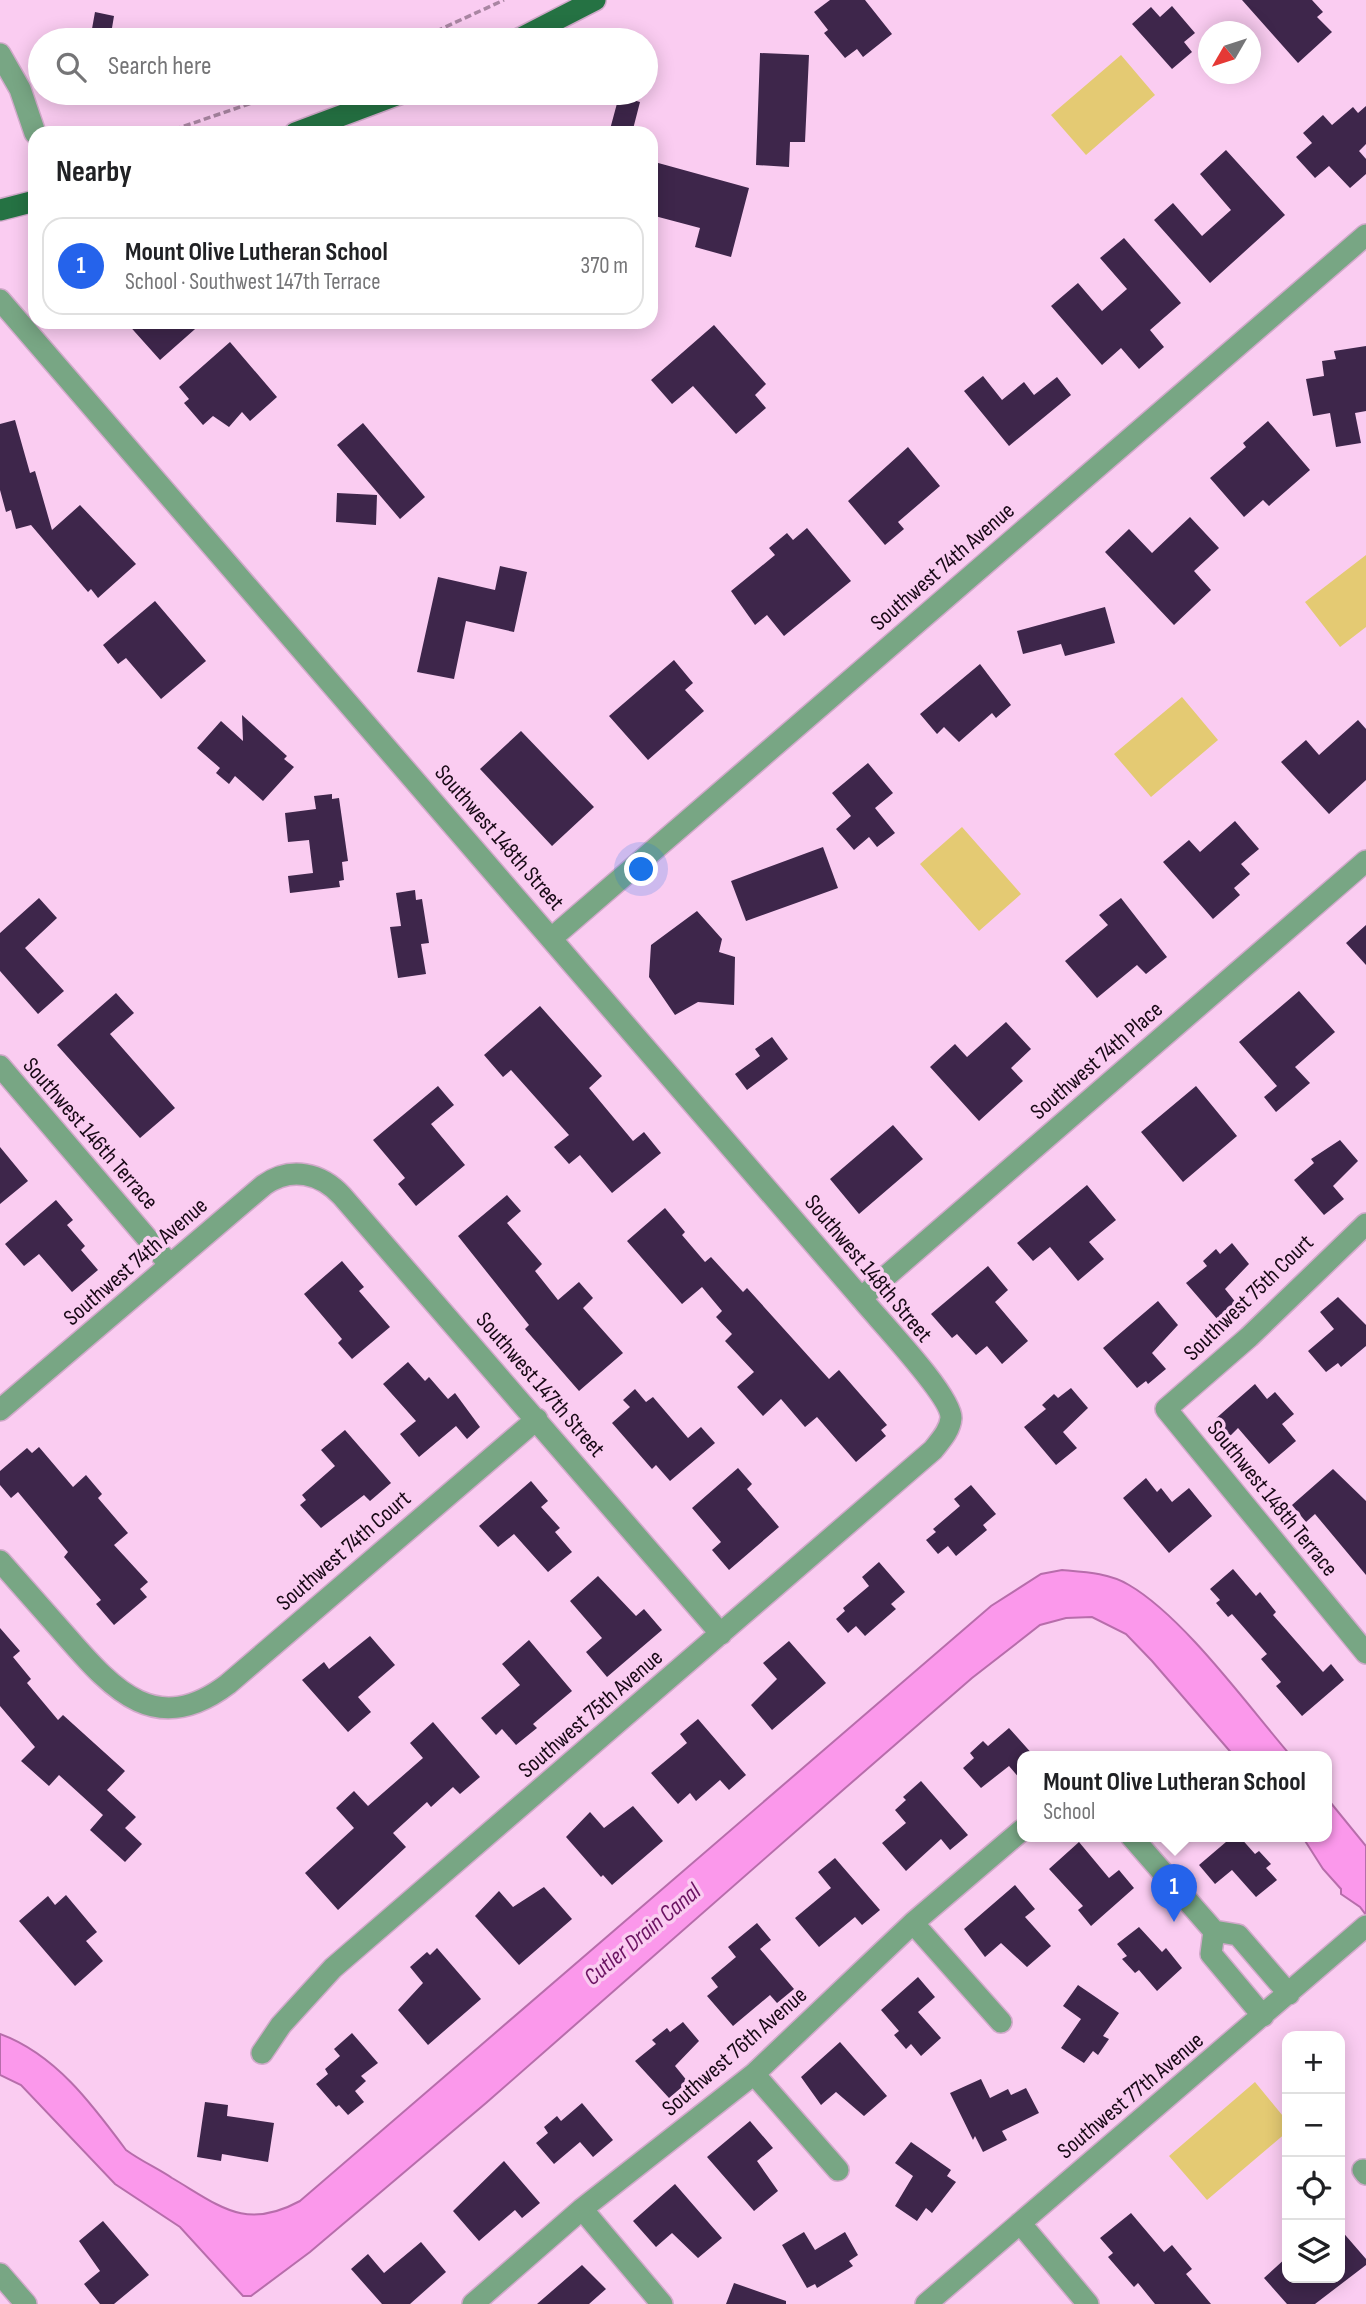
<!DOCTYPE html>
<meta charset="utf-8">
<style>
body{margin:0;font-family:"Sofia Sans Condensed",sans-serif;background:#f2f2f2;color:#202124}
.controls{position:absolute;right:21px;bottom:21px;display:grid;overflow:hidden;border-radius:14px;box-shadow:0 4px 18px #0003}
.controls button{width:63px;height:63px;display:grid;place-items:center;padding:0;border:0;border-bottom:2px solid #e0e0e0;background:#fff;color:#202124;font:35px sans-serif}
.compass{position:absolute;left:1198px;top:21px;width:63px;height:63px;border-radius:50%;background:#fff;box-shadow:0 4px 18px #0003;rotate:231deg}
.you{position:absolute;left:642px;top:870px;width:24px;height:24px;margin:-18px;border:5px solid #fff;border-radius:50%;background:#1a73e8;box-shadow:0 0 0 10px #1a73e833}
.badge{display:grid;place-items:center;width:46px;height:46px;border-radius:50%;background:#2563eb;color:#fff;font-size:23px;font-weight:700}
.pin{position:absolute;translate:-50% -58px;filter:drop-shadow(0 2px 4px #0008)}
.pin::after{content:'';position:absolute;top:37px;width:24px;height:21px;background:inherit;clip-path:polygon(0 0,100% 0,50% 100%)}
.popup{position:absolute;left:1017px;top:1751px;width:315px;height:91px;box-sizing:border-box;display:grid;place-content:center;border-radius:14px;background:#fff;filter:drop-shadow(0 2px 5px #0005);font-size:23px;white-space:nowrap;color:#757577}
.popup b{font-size:26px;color:#202124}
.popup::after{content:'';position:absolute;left:50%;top:100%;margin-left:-14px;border:14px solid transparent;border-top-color:#fff}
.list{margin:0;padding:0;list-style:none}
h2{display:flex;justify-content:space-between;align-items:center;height:91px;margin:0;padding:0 28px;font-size:30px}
h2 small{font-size:23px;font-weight:400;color:#757577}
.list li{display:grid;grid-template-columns:46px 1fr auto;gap:21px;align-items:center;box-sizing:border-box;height:98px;margin:0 14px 14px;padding:0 14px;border:2px solid #e0e0e0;border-radius:21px}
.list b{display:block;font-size:26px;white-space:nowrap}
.list p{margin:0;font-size:23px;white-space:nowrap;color:#757577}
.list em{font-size:23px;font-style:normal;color:#757577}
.icon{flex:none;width:38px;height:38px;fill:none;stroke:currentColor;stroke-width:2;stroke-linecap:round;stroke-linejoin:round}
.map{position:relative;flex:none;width:1366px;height:2304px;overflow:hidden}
.search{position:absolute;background:#fff;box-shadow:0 4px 18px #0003;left:28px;top:28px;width:630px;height:77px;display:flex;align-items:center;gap:18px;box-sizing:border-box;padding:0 24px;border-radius:38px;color:#757577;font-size:26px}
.panel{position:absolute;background:#fff;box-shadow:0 4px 18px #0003;left:28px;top:126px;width:630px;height:203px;border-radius:21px}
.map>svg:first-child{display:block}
.green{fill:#e4ca73}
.water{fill:#fb98eb;stroke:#b76dab;stroke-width:2}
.building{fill:#3e264b}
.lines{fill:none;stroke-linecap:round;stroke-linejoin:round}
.minor-casing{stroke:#d1a9ca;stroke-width:24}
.major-casing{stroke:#d1a9ca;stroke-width:24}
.path{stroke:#a986a2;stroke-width:3.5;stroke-dasharray:7 3.5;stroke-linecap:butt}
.minor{stroke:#78a684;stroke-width:21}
.major{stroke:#257243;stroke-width:21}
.labels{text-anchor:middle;stroke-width:7;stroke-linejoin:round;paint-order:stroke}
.street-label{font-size:23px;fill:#180916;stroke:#faccf1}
.water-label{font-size:24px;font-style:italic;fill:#6b1362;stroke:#faccf1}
</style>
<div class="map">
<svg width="1366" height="2304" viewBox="0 0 1366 2304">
<rect width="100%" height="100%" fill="#faccf1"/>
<!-- green -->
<path class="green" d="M1121,55L1155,95L1086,155L1051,115Z
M1366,555V627L1340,647L1305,602Z
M1182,697L1218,740L1151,797L1114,754Z
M962,827L1021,894L979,931L920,864Z
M1255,2082L1287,2121V2132L1207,2200L1169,2156Z"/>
<!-- water -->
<path class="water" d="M1062,1570C1085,1572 1109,1573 1129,1585C1184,1617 1248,1706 1291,1756H1234L1152,1661L1126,1634L1092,1617L1066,1618L1040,1625L972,1678L843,1790L486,2103L310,2252L251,2296H243L180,2227L115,2184L21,2085L0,2075V2034C55,2054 92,2104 126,2150C141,2161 157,2168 172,2178C220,2206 245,2231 300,2201L991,1606L1041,1574Z
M1326,1797L1366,1846V1915L1360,1907L1341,1894V1889L1323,1869L1302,1836H1326Z"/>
<!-- building -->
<path class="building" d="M830,0H865L892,34L863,57L857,49L845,58L824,33L828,30L814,12Z
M1242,0H1312L1323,12L1317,17L1332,32L1298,63Z
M1172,6L1195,33L1184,42L1192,52L1172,69L1132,24L1151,7L1160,17Z
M95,12L114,16L110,40H90Z
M760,53L809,55L805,142H790L789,167L756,165Z
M619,96L640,102L632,133H609Z
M1366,106V144L1359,151L1366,159V174L1350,188L1329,166L1315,178L1296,157L1312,143L1303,133L1323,115L1332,125L1353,107L1358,113Z
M1226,150L1285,215L1210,283L1154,220L1173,203L1202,236L1231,210L1200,174Z
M651,161L749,188L731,257L695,247L700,228L651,215Z
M1124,238L1181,303L1150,330L1164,347L1139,369L1121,348L1102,365L1051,306L1078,283L1102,311L1127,289L1100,258Z
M126,322H203L160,360Z
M714,325L766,384L755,395L766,408L736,434L693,386L672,404L651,380Z
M230,342L277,397L250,421L242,412L229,427L213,416L203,425L184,403L189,399L179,387Z
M1366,346V411L1355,413L1361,443L1336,447L1330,413L1313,416L1306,379L1324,376L1322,361L1336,359L1334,351Z
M983,376L1002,400L1024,382L1034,395L1057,377L1071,395L1009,446L964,391Z
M15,420L30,473L35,471L52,530L80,505L136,564L98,598L91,589L88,592L31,525L16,529L11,510L6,512L0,490V424Z
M1268,421L1310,470L1269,506L1263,500L1244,517L1210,478L1246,447L1243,443Z
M363,423L425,497L400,519L337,445Z
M908,447L940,486L898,522L904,529L885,545L848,501Z
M337,493L377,495L376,525L336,522Z
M1190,517L1219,548L1194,571L1211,590L1174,625L1105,552L1129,529L1152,553Z
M807,528L851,581L784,636L767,615L755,625L731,591L775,555L769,548L787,533L793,540Z
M500,566L527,572L514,632L466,621L454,679L417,672L438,577L495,590Z
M155,601L206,661L161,699L126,658L118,664L103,645Z
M1105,607L1115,643L1065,656L1061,644L1023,654L1017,631Z
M674,660L693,683L685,690L704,711L648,760L609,716Z
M980,664L1011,705L996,718L992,713L959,742L944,727L937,734L920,714Z
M242,715L287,756L284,759L294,767L263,801L235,776L229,784L216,773L220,768L197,748L221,721L243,741Z
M1358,720L1366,729V780L1329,814L1281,762L1306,740L1319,755Z
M521,731L594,807L552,846L480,769Z
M868,763L893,793L875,808L895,833L877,847L869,837L854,850L836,829L851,816L832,793Z
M332,794V799L339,798L348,861L342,862L344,880L339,881L340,887L290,893L288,876L313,873L309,840L288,842L285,813L316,809L314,796Z
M1235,821L1259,849L1241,864L1250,874L1234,888L1240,895L1213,919L1163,862L1189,840L1200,852Z
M823,847L838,888L746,921L731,881Z
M415,890L416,900L422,899L429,943L421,944L426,974L398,978L390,927L401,926L396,893Z
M39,898L57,918L25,948L64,991L38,1014L0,971V933Z
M1121,898L1167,957L1146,974L1137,965L1097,998L1065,961L1108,925L1099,915Z
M697,911L722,939L719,952L735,957L734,1005L698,1002L675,1015L649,977L651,945Z
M1366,925V965L1346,943Z
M1299,991L1335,1032L1295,1067L1310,1083L1276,1112L1264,1097L1277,1086L1239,1042Z
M116,993L134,1013L110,1034L175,1108L140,1138L57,1045Z
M540,1006L602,1076L589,1088L633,1141L644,1132L661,1153L612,1193L580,1155L569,1164L554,1147L569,1135L511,1070L503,1077L484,1055Z
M1006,1022L1031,1049L1011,1068L1023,1081L979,1121L930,1067L955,1044L967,1057Z
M772,1037L788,1059L747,1090L735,1074L760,1056L755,1049Z
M438,1086L454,1105L431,1124L465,1165L416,1206L398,1184L405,1178L373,1140Z
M1196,1086L1237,1136L1183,1182L1141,1132Z
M893,1125L923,1159L859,1214L830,1179Z
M1340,1140L1358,1161L1333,1186L1344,1199L1324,1215L1294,1180L1314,1163L1311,1159Z
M0,1147L28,1181L0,1204Z
M1087,1185L1116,1220L1089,1242L1104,1259L1078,1281L1050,1247L1033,1261L1017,1243Z
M507,1195L521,1211L507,1223L542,1264L535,1271L558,1300L579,1282L593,1298L583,1308L623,1353L579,1391L525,1329L529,1325L458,1236Z
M56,1200L73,1220L67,1225L85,1246L81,1250L98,1270L72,1292L39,1254L24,1266L5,1244Z
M665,1208L685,1232L682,1235L705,1262L711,1257L743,1292L747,1288L829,1379L839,1370L887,1425L881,1430L886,1436L856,1462L817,1417L805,1427L781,1399L763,1416L737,1387L754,1372L725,1341L732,1334L716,1317L722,1311L702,1287L682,1304L627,1241Z
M1232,1243L1249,1264L1225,1289L1237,1304L1218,1320L1186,1283L1207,1266L1203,1261L1216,1249L1220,1254Z
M342,1261L364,1287L359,1291L390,1327L352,1359L338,1343L342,1339L304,1294Z
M988,1266L1008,1290L995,1302L1028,1341L1002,1364L987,1346L976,1355L957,1334L952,1338L931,1314Z
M1338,1297L1366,1325V1346L1341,1367L1338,1363L1326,1372L1308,1351L1334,1329L1320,1312Z
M1158,1301L1178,1325L1152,1353L1166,1369L1148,1384L1146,1381L1137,1388L1103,1348Z
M408,1362L425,1381L429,1377L448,1399L455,1393L480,1427L467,1439L456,1426L419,1457L400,1434L416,1421L383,1384Z
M1255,1384L1267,1399L1275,1392L1294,1414L1282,1424L1296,1441L1269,1464L1238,1428L1228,1438L1213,1421Z
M1071,1388L1088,1408L1063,1432L1077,1448L1056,1465L1024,1427L1046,1409L1042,1405L1054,1394L1058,1398Z
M635,1389L646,1402L653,1397L688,1438L701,1427L715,1443L670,1481L656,1465L652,1469L612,1423L630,1407L623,1400Z
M345,1430L391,1483L370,1501L364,1495L321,1528L300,1505L306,1500L302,1495L335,1466L321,1450Z
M39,1447L73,1487L86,1475L102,1494L98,1498L128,1533L114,1545L148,1582L140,1589L147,1597L114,1625L96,1604L101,1600L64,1557L68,1552L18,1492L11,1498L0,1485V1471L27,1448L32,1453Z
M738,1468L752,1484L747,1489L779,1527L729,1570L712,1550L721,1542L692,1508Z
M1333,1469L1366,1501V1575L1315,1514L1306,1522L1292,1505Z
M1146,1478L1157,1492L1161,1488L1172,1502L1189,1488L1212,1516L1169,1553L1123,1498Z
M531,1481L548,1501L541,1507L560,1528L555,1532L572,1552L548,1572L514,1534L498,1547L479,1526Z
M971,1485L996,1514L983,1525L987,1530L956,1556L948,1546L938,1554L926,1540L936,1532L933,1529L960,1506L954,1499Z
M879,1562L905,1592L891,1604L896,1609L865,1636L856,1626L848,1633L836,1619L845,1611L843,1608L869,1586L862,1577Z
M1233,1569L1256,1596L1260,1592L1276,1612L1273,1615L1323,1672L1331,1664L1344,1680L1302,1716L1276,1686L1281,1682L1261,1659L1267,1654L1232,1614L1228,1617L1216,1603L1220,1600L1210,1589Z
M598,1576L636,1616L644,1609L662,1630L607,1677L586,1652L602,1638L570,1601Z
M0,1628L20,1651L13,1657L31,1679L27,1683L58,1720L63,1715L125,1771L107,1790L136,1817L125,1828L142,1844L125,1862L90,1830L103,1815L59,1775L49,1786L21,1761L35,1747L0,1706Z
M370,1636L395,1665L358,1697L371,1712L348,1732L302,1680L324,1662L329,1669Z
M529,1640L572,1691L533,1724L537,1728L516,1745L502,1729L496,1735L481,1718L520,1685L502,1664Z
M789,1641L826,1683L772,1730L751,1705L777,1679L763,1663Z
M698,1719L746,1775L729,1790L720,1780L696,1801L690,1793L678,1804L651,1773L687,1743L680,1734Z
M433,1722L480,1777L460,1794L453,1787L431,1807L427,1802L393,1833L406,1847L338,1910L305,1873L354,1828L336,1808L354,1791L368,1806L423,1758L410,1743Z
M1009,1728L1034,1756H1022V1781L1009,1766L981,1788L963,1768L974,1758L970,1753L983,1741L988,1746Z
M921,1781L968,1835L950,1850L941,1839L906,1871L882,1843L906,1823L895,1810L906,1800L903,1797Z
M633,1806L663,1841L612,1885L603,1875L601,1877L566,1837L590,1812L604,1828Z
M1233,1836H1239L1255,1854L1259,1851L1271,1864L1266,1868L1277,1880L1256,1897L1232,1870L1215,1884L1199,1865Z
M1079,1842L1109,1878L1119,1870L1134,1888L1091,1926L1078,1910L1083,1906L1049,1869Z
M835,1858L880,1910L862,1925L855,1917L819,1947L795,1918L831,1888L818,1872Z
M1015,1885L1035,1909L1025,1917L1051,1946L1027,1967L1001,1943L985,1957L964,1929Z
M544,1887L572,1919L519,1965L475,1916L499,1891L513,1907Z
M66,1895L97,1932L86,1941L103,1961L75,1986L19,1921L48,1896L55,1905Z
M757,1923L771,1940L760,1949L794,1989L777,2003L770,1995L733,2026L707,1996L718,1987L711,1978L736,1957L728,1947Z
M1139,1927L1162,1952L1166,1948L1182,1968L1157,1991L1139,1970L1135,1973L1122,1959L1127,1956L1117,1944Z
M437,1948L481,1999L428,2045L398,2010L423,1983L410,1967L427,1952L430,1955Z
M918,1977L935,1997L918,2012L941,2038L921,2056L911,2044L906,2049L894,2035L899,2031L881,2010Z
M1078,1985L1119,2013L1103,2036L1109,2039L1098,2055L1093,2051L1084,2063L1061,2048L1081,2019L1063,2006Z
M683,2022L699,2041L675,2066L688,2082L669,2098L635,2061L656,2044L652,2040L667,2028L670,2032Z
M352,2033L378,2063L361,2076L366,2081L355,2091L364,2102L348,2115L339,2105L336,2107L316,2084L328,2074L325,2069L340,2056L334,2049Z
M840,2042L887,2096L864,2116L836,2092L821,2105L801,2077Z
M981,2079L990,2098L1008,2089L1011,2095L1026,2088L1039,2113L1002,2131L1007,2140L983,2152L975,2136L973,2140L950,2093Z
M205,2102L228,2105L227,2116L274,2123L268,2162L222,2154L221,2161L197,2157Z
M582,2103L613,2140L593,2157L580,2142L554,2164L536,2143L548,2133L544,2127L557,2116L561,2121Z
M750,2121L773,2148L757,2161L778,2191L754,2211L707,2157Z
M911,2142L951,2170L947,2176L956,2182L932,2213L926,2208L917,2221L895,2206L913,2176L895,2163Z
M504,2161L540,2203L522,2218L515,2210L479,2241L453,2211Z
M675,2184L722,2238L698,2258L672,2233L656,2247L633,2221Z
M1131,2213L1164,2252L1172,2245L1192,2269L1186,2274L1211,2304H1155L1138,2283L1134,2287L1108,2257L1113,2253L1100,2238Z
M103,2221L149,2275L114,2304H100L84,2284L100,2271L79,2241Z
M1340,2229L1366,2259V2265L1315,2304H1287L1264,2278L1287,2257V2278H1340Z
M804,2232L815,2250L845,2232L858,2255L849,2261L853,2266L817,2288L815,2284L807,2288L782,2245Z
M421,2242L446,2272L410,2304H382L351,2269L368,2254L384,2273Z
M582,2265L606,2289L589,2304H537Z
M734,2283L786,2301V2304H726Z"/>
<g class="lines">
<defs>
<path id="minor" d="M0,54L20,89L35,133
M0,300L861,1298C878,1319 952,1396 951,1418C950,1431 940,1441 933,1450L333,1968L281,2025L262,2053
M553,937L1366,235
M0,1066L170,1265
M1366,1224L1249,1337L1166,1409L1366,1653
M861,1298L1366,861
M0,1410L264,1185C291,1166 321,1173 342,1196L721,1634
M0,1561C22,1586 45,1612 67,1637C114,1691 157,1738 228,1684L537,1419
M1131,1836L1214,1931L1238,1935L1289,1994
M913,1923L1001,2022
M1214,1931L1211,1954L1263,2016
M754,2074L838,2170
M1363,2170L1366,2174
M582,2209L662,2304
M1020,2223L1088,2304
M0,2274L26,2304
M473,2304L582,2209L754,2074L913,1923L1022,1830
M926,2304L1366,1926"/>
<path id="major" d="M517,40L595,0
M295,133L402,93
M0,210L35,201"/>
</defs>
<!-- minor casing -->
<use href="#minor" class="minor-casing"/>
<!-- major casing -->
<use href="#major" class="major-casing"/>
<!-- path -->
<path class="path" d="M417,40L504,0
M164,133L281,93"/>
<!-- minor -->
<use href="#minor" class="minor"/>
<!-- major -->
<use href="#major" class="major"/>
</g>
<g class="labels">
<!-- street labels -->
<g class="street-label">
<text transform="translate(942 566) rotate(-41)" y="8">Southwest 74th Avenue</text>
<text transform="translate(500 837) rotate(49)" y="8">Southwest 148th Street</text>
<text transform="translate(1096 1060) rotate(-41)" y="8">Southwest 74th Place</text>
<text transform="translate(91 1133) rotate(49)" y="8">Southwest 146th Terrace</text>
<text transform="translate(135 1261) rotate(-41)" y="8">Southwest 74th Avenue</text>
<text transform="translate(869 1268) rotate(50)" y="8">Southwest 148th Street</text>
<text transform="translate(1248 1297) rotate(-44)" y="8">Southwest 75th Court</text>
<text transform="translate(541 1384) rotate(49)" y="8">Southwest 147th Street</text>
<text transform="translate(1273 1498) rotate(51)" y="8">Southwest 148th Terrace</text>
<text transform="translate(343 1550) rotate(-41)" y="8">Southwest 74th Court</text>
<text transform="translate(590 1713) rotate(-41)" y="8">Southwest 75th Avenue</text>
<text transform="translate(734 2051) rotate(-41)" y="8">Southwest 76th Avenue</text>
<text transform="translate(1130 2095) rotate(-40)" y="8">Southwest 77th Avenue</text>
</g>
<!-- water labels -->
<g class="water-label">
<text transform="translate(642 1934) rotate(-40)" y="8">Cutler Drain Canal</text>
</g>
</g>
</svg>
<div class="controls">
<button>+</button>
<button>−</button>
<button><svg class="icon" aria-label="locate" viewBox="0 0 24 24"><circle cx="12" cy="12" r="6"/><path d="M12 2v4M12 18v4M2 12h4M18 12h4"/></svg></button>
<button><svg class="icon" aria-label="layers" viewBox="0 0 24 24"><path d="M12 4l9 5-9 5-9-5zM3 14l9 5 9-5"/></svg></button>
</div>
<svg class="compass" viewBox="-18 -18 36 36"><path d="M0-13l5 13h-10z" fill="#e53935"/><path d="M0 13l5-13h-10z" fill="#757577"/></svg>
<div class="you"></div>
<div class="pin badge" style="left:1174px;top:1922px">1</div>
<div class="popup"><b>Mount Olive Lutheran School</b>School</div>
<div class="search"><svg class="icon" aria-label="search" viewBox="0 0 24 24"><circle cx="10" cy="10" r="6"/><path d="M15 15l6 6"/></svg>Search here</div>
<section class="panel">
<h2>Nearby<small></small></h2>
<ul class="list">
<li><span class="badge">1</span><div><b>Mount Olive Lutheran School</b><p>School · Southwest 147th Terrace</p></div><em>370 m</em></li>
</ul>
</section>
</div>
